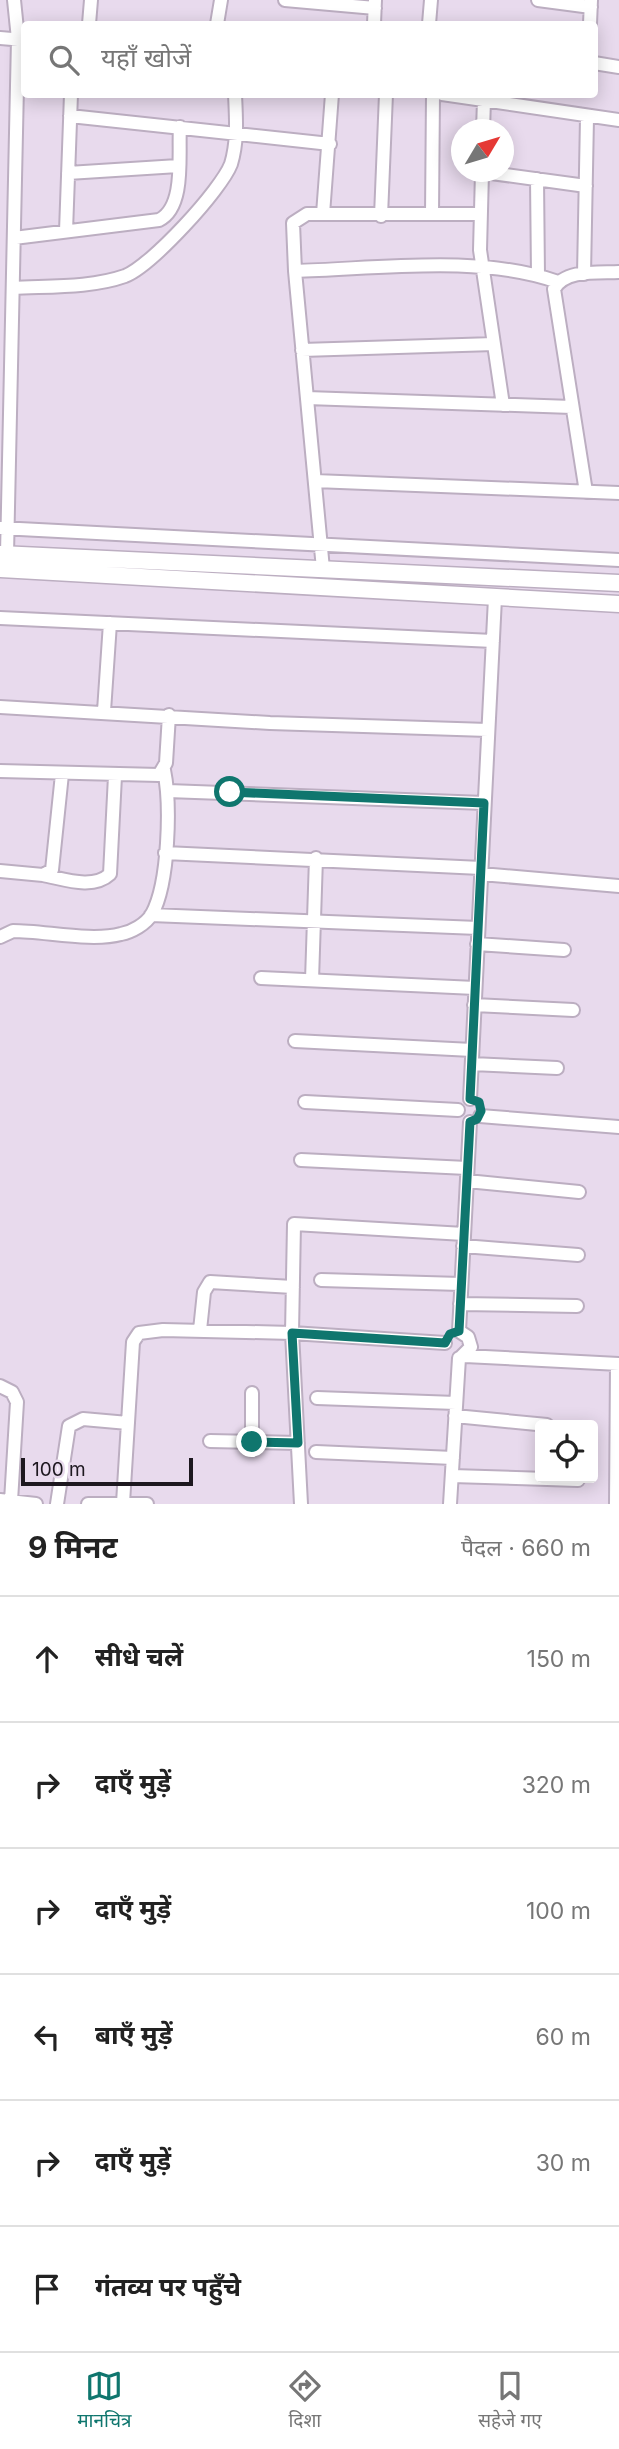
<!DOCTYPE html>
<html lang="hi">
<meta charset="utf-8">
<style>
body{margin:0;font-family:Inter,"Noto Sans Devanagari",sans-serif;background:#f2f2f2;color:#222}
.controls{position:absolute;right:21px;bottom:21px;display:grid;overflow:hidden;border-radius:7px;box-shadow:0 4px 18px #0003}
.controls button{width:63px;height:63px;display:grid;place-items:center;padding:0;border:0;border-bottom:2px solid #e0e0e0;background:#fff;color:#222;font:35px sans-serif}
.compass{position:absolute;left:451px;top:119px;width:63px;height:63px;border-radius:50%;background:#fff;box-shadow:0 4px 18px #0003;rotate:52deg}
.scale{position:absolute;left:21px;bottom:18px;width:172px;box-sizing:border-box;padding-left:7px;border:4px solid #1d181f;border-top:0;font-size:19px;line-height:24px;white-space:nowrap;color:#1d181f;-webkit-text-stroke:5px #e8daed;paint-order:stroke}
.stop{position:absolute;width:21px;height:21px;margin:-16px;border:5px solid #0f766e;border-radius:50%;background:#fff}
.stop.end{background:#0f766e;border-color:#fff;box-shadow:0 2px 7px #0008}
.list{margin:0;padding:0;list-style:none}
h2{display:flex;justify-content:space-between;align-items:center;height:91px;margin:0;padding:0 28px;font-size:30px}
h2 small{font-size:23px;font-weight:400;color:#767676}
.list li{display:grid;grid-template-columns:46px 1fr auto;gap:21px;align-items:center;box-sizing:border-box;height:126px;padding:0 28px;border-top:2px solid #e0e0e0}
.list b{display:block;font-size:26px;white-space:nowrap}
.list em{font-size:23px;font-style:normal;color:#767676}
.icon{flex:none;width:38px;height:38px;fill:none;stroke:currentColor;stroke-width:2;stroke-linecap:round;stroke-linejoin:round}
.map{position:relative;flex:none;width:619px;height:1504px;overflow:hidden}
.search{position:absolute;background:#fff;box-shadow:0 4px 18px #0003;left:21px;right:21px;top:21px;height:77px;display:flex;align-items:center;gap:18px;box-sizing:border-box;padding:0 24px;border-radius:7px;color:#767676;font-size:26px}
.sheet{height:847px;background:#fff}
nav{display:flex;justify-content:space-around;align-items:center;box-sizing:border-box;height:98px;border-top:2px solid #e0e0e0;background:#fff;font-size:19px;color:#767676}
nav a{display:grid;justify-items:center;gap:4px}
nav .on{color:#0f766e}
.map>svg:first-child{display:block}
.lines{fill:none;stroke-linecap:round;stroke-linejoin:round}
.minor-casing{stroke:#bcaec1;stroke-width:16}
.major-casing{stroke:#bcaec1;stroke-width:19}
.minor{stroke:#fff;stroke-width:12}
.major{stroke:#fff;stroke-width:16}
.route{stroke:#0f766e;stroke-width:9}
</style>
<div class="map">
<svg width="619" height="1504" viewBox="0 0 619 1504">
<rect width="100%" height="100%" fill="#e8daed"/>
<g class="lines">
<defs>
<path id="minor" d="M285,0L375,8
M538,0L591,7
M89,24L91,0
M217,24L221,0
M374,24L375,0
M429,24L431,0
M590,24L591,0
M0,38L24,40
M594,63L619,67
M442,94L619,120
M70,116L330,144
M483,130L484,100
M482,172L480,250L503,405
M484,172L586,186
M68,173L178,166
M537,179L538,275
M323,214L332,94
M432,214L433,94
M381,216L386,94
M66,231L71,94
M14,238L159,220C186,207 178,153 180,127
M295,271C377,269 479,254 558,282
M584,274L587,118
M13,288C49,286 91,288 125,276C151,266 221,190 231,164C238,141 236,118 235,94
M302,350L494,344
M307,398L572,407
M315,481L619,493
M586,492L554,289C565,269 598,273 619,272
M0,528L619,560
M7,554L18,39L14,0
M323,569L295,271L293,223L307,214H480
M0,618L493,641
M0,707L270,723L488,730
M104,711L110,623
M0,771L159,775L166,763L169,715
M168,791L484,803
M165,853L481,868
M0,871L43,875L52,870L62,774
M481,874L619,886
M43,875C64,879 93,890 110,874L115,776
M151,915L478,928
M0,937L13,931C45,931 91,942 121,934C132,932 146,924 152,914C169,883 171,804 164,770
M477,944L564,950
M261,978L475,988
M312,980L316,858
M474,1005L573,1010
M295,1041L472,1050
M472,1064L557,1068
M470,1099L495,598
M305,1102L458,1110
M480,1116L619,1127
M301,1160L467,1168
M467,1181L579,1192
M463,1246L578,1255
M321,1280L461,1284
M460,1304L577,1306
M200,1330L204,1292L210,1282L293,1287
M459,1331L470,1122
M459,1331L468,1337L471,1347L460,1358
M465,1356L619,1364
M0,1386L12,1392L17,1402L11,1501
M252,1393V1442
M317,1398L456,1403
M455,1416L547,1425
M210,1441L298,1443
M316,1452L453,1458
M452,1476L578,1480
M0,1500L36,1504
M123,1503L133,1342L139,1333L163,1330L292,1333L445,1343
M57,1504L69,1426L83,1419L128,1423
M88,1504H147
M301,1504L292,1333L294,1224L464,1234
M450,1504L459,1358
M616,1504L617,1364"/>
<path id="major" d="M0,554L619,583
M0,569L619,604"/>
</defs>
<!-- minor casing -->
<use href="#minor" class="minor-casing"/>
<!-- major casing -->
<use href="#major" class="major-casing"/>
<!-- minor -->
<use href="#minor" class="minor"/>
<!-- major -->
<use href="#major" class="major"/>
</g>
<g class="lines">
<!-- route -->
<path class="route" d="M230,792L484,803L470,1099L479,1102L481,1111L477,1119L470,1122L459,1331L450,1334L445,1343L292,1333L298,1443L252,1442"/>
</g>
</svg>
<div class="controls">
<button><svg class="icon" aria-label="locate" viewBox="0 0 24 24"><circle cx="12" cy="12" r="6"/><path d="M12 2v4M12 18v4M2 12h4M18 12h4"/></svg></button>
</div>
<svg class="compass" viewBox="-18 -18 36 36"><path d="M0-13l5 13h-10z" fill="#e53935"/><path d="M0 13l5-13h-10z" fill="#767676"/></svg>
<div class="scale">100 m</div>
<div class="stop" style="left:230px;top:792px"></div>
<div class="stop end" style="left:252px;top:1442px"></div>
<div class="search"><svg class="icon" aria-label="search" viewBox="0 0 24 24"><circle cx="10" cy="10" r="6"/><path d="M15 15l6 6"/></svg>यहाँ खोजें</div>
</div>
<section class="sheet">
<h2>9 मिनट<small>पैदल · 660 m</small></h2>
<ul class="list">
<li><svg class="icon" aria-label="ahead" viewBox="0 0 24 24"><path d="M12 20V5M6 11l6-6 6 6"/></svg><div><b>सीधे चलें</b></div><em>150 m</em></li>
<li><svg class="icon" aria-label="right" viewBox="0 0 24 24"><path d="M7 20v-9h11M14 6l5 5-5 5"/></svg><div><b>दाएँ मुड़ें</b></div><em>320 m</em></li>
<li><svg class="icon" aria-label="right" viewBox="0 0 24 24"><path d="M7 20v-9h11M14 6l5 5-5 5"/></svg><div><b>दाएँ मुड़ें</b></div><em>100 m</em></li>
<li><svg class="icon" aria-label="left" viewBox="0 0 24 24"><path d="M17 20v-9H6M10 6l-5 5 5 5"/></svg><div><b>बाएँ मुड़ें</b></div><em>60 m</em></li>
<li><svg class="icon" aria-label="right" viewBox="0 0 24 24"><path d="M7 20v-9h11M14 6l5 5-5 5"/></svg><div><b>दाएँ मुड़ें</b></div><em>30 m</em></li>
<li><svg class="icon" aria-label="arrive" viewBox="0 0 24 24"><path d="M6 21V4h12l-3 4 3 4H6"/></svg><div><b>गंतव्य पर पहुँचे</b></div></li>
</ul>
</section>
<nav>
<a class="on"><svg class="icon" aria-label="map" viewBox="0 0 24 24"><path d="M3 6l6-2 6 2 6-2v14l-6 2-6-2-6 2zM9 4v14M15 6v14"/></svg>मानचित्र</a>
<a><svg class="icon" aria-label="directions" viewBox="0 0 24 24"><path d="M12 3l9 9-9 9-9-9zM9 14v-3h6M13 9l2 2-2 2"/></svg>दिशा</a>
<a><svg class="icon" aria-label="saved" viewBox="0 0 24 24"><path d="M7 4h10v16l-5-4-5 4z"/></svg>सहेजे गए</a>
</nav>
